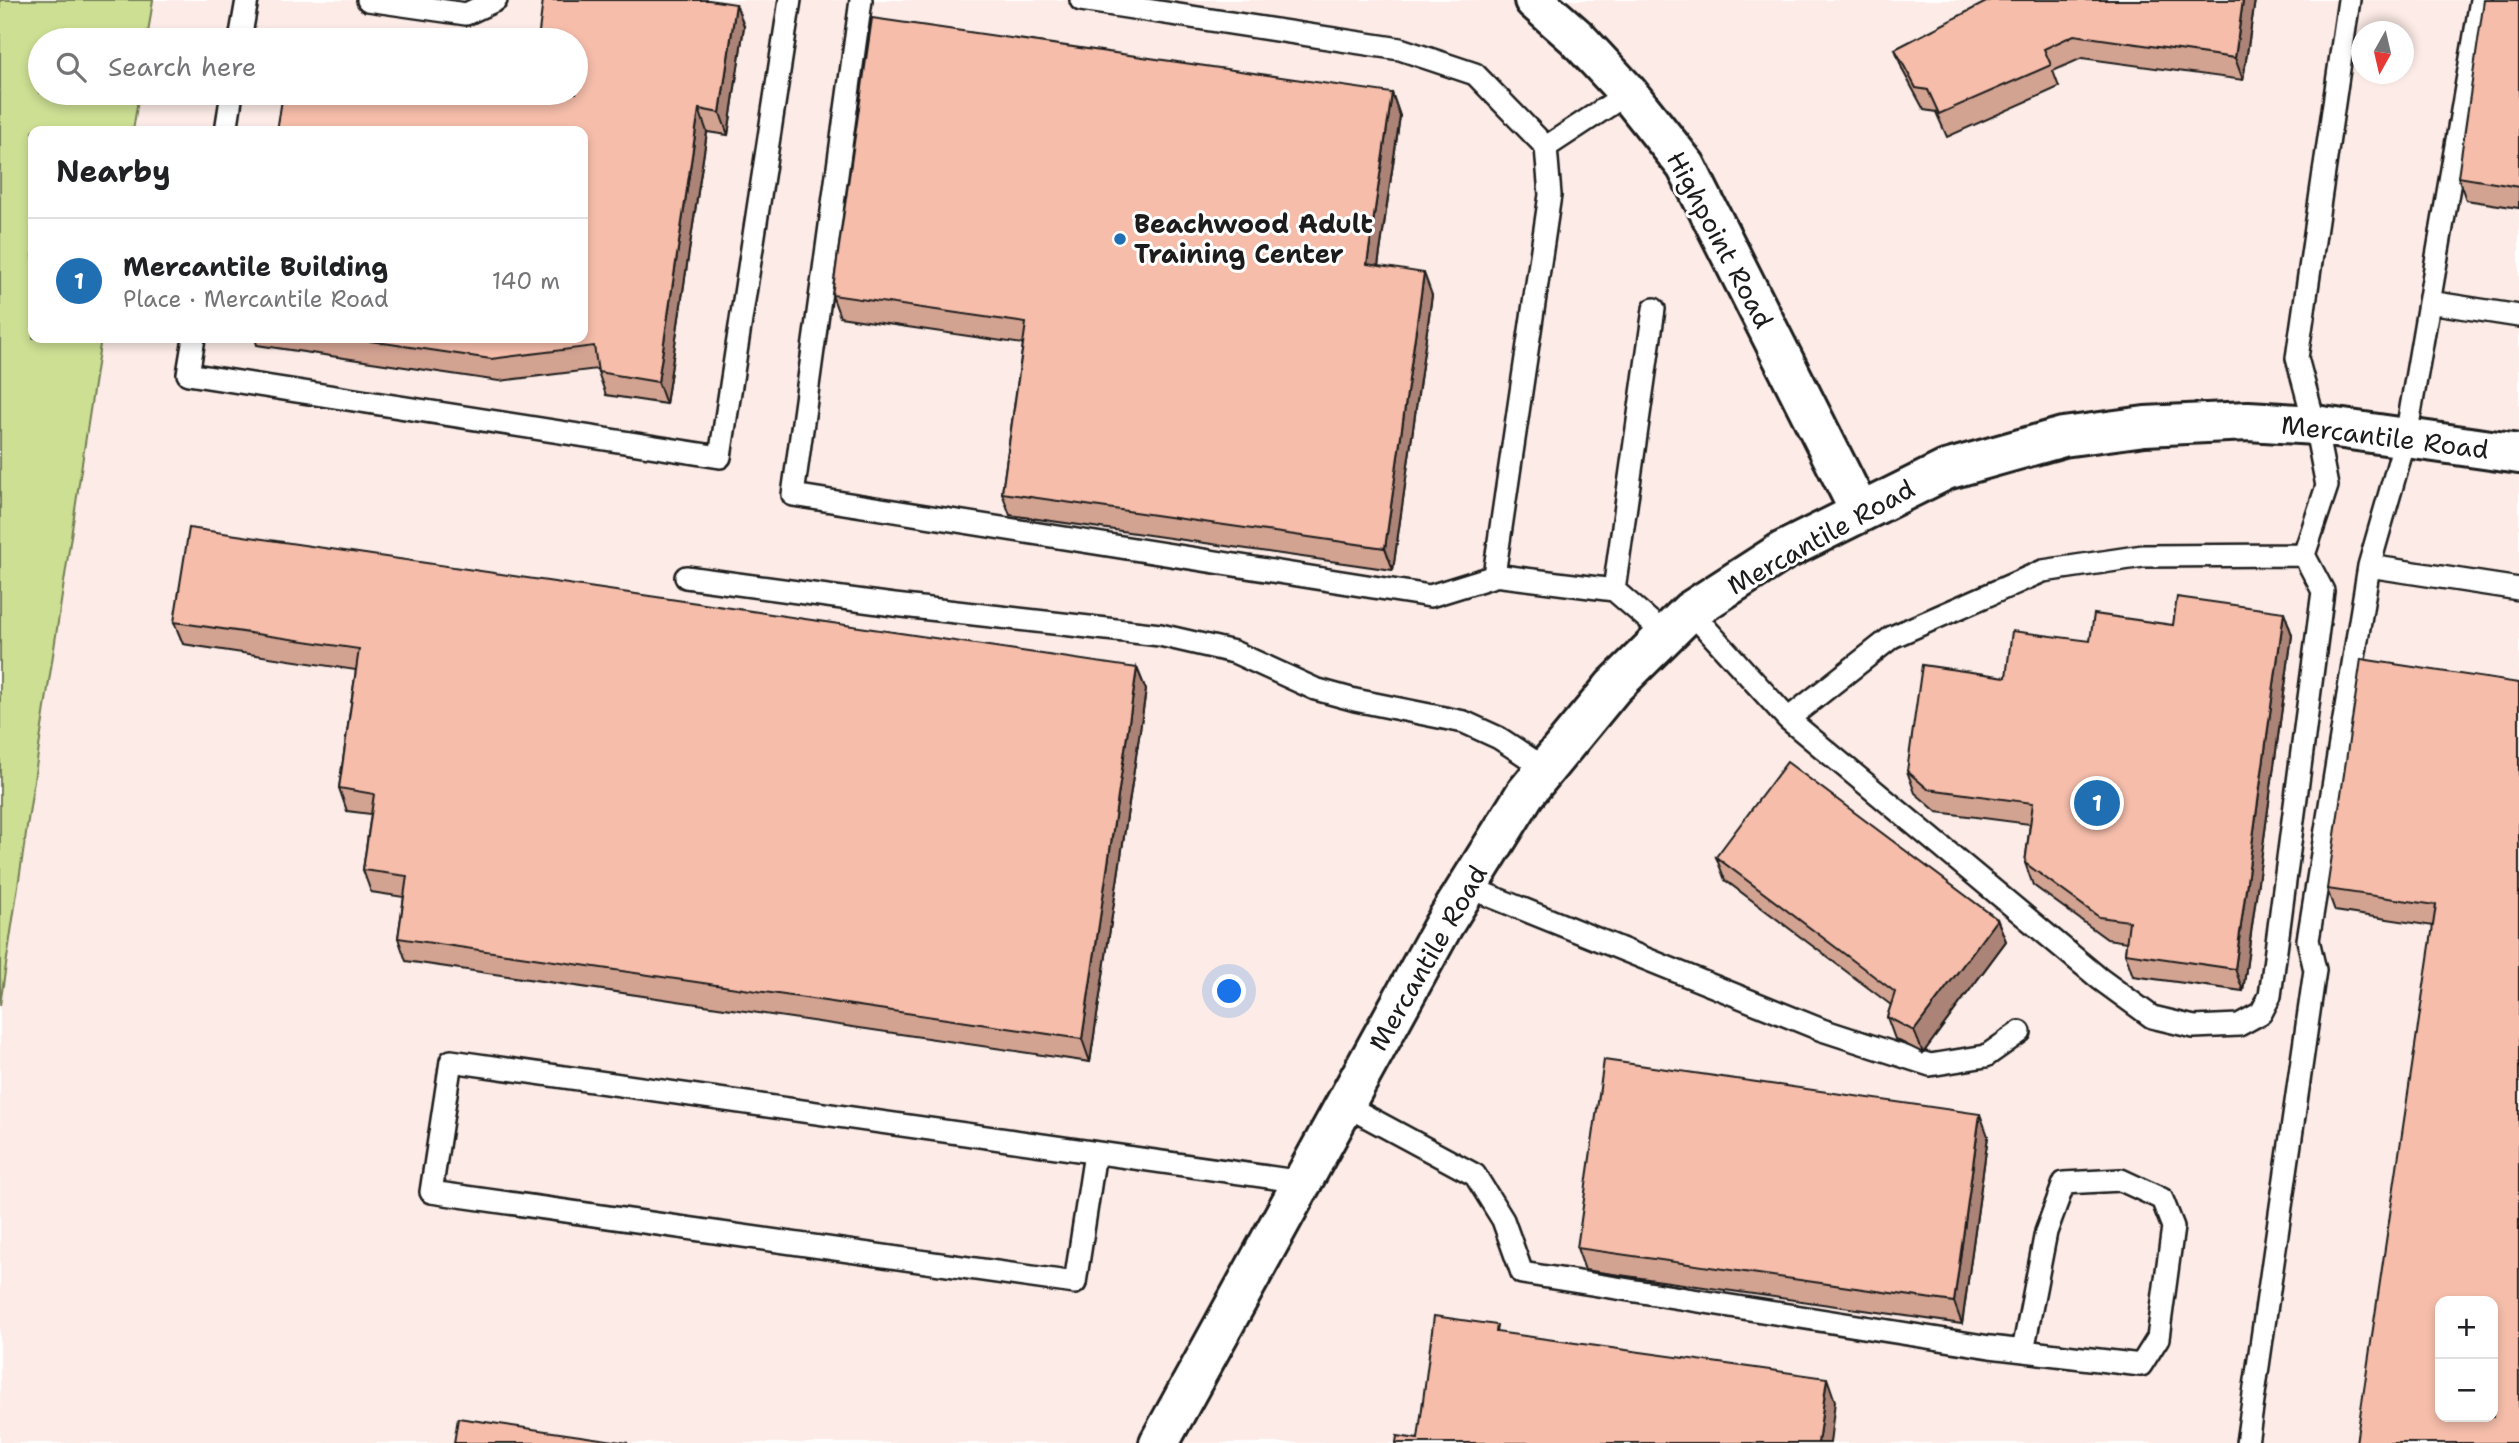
<!DOCTYPE html>
<meta charset="utf-8">
<style>
body{margin:0;font-family:"Shantell Sans",sans-serif;background:#f6f6f6;color:#202124}
.controls{position:absolute;right:21px;bottom:21px;display:grid;overflow:hidden;border-radius:14px;box-shadow:0 4px 10px #0003}
.controls button{width:63px;height:63px;display:grid;place-items:center;padding:0;border:0;border-bottom:2px solid #e0e0e0;background:#fff;color:#202124;font:35px sans-serif}
.compass{position:absolute;left:2351px;top:21px;width:63px;height:63px;border-radius:50%;background:#fff;box-shadow:0 4px 10px #0003;rotate:188deg}
.you{position:absolute;left:1230px;top:992px;width:24px;height:24px;margin:-18px;border:5px solid #fff;border-radius:50%;background:#1a73e8;box-shadow:0 0 0 10px #1a73e833}
.badge{display:grid;place-items:center;width:46px;height:46px;border-radius:50%;background:#1f6fb2;color:#fff;font-size:23px;font-weight:700}
.pin{position:absolute;translate:-50% -50%;border:4px solid #fff;box-shadow:0 2px 7px #0006}
.list{margin:0;padding:0;list-style:none}
h2{display:flex;justify-content:space-between;align-items:center;height:91px;margin:0;padding:0 28px;font-size:30px}
h2 small{font-size:23px;font-weight:400;color:#757577}
.list li{display:grid;grid-template-columns:46px 1fr auto;gap:21px;align-items:center;box-sizing:border-box;height:126px;padding:0 28px;border-top:2px solid #e0e0e0}
.list b{display:block;font-size:26px;white-space:nowrap}
.list p{margin:0;font-size:23px;white-space:nowrap;color:#757577}
.list em{font-size:23px;font-style:normal;color:#757577}
.icon{flex:none;width:38px;height:38px;fill:none;stroke:currentColor;stroke-width:2;stroke-linecap:round;stroke-linejoin:round}
.map{position:relative;flex:none;width:2519px;height:1443px;overflow:hidden}
.search{position:absolute;background:#fff;box-shadow:0 4px 10px #0003;left:28px;top:28px;width:560px;height:77px;display:flex;align-items:center;gap:18px;box-sizing:border-box;padding:0 24px;border-radius:38px;color:#757577;font-size:26px}
.panel{position:absolute;background:#fff;box-shadow:0 4px 10px #0003;left:28px;top:126px;width:560px;height:217px;border-radius:14px}
.map>svg:first-child{display:block}
.built{fill:#fcebe6;fill-rule:evenodd}
.green{fill:#ccdf93;stroke:#747e58;stroke-width:2}
.lines{fill:none;stroke-linecap:round;stroke-linejoin:round}
.lane-casing{stroke:#1c1c1c;stroke-width:26}
.street-casing{stroke:#1c1c1c;stroke-width:44}
.lane{stroke:#fff;stroke-width:21}
.street{stroke:#fff;stroke-width:38}
.wall{fill:#d3a392;stroke:#1c1c1c;stroke-width:2}
.shaded-wall{fill:#ac8477;stroke:#1c1c1c;stroke-width:2}
.building{fill:#f5bdaa;stroke:#1c1c1c;stroke-width:2;fill-rule:evenodd}
.poi-dot{fill:#1f6fb2;stroke:#fff;stroke-width:2.5}
.labels{text-anchor:middle;stroke-width:6;stroke-linejoin:round;paint-order:stroke}
.poi-label{font-size:26px;font-weight:bold;fill:#1c1c1c;stroke:#fff;text-anchor:start}
.street-label{font-size:26px;fill:#1c1c1c;stroke:#fff}
</style>
<div class="map">
<svg width="2519" height="1443" viewBox="0 0 2519 1443">
<rect width="100%" height="100%" fill="#fff"/>
<filter id="ink" filterUnits="userSpaceOnUse"><feTurbulence type="fractalNoise" baseFrequency=".0143" numOctaves="2"/><feDisplacementMap in="SourceGraphic" scale="14" xChannelSelector="R" yChannelSelector="G"/><feConvolveMatrix kernelMatrix="1 2 1 2 8 2 1 2 1" color-interpolation-filters="sRGB"/></filter>
<g filter="url(#ink)">
<!-- built -->
<path class="built" d="M153,0H2519V1443H0V1005L101,338H583V131H133L139,93H576V40H147ZM2362,32H2404V74H2362ZM2440,1301H2493V1417H2440Z"/>
<!-- green -->
<path class="green" d="M0,0H153L147,40H40V93H139L133,131H33V338H101L0,1005Z"/>
<g class="lines">
<defs>
<path id="lane" d="M368,0L466,14L496,0
M861,0L793,495L1430,596L1498,575
M1081,0L1400,49L1475,74L1546,147
M240,40L247,0
M1628,93L1546,147L1550,195L1494,575L1614,590L1666,635
M226,131L232,93
M2429,302L2519,316
M194,338L188,374L720,457L790,0
M2369,566L2519,589
M686,577L894,605L1160,635L1234,652L1315,689L1355,700L1464,722L1499,738L1546,769
M1614,590L1654,309
M1690,611L1788,719L1892,637L2043,571L2143,556L2304,555L2327,486L2315,425L2297,358L2349,0
M1788,719L2100,979L2152,1017L2194,1027L2239,1025L2261,1013L2270,996L2323,591L2304,555
M1468,887L1822,1030L1930,1065L1986,1056L2020,1032
M1345,1105L1475,1175L1503,1220L1522,1273L1990,1347L2141,1365L2158,1338L2173,1227L2162,1199L2121,1180L2064,1183L2046,1232L2023,1351
M1095,1153L1075,1283L431,1192L451,1061L1303,1182
M2247,1443L2315,970L2308,940L2369,566L2406,437L2481,0"/>
<path id="street" d="M1534,0L1576,37L1628,93L1686,166L1860,512
M1159,1443L1443,926L1525,794L1613,687L1690,611L1783,551L1946,470L2063,437L2145,426L2248,421L2315,425L2519,454"/>
</defs>
<!-- lane casing -->
<use href="#lane" class="lane-casing"/>
<!-- street casing -->
<use href="#street" class="street-casing"/>
<!-- lane -->
<use href="#lane" class="lane"/>
<!-- street -->
<use href="#street" class="street"/>
</g>
<!-- wall -->
<path class="wall" d="M2255,0L2243,80L2082,58L2053,71L2059,87L1947,137L1936,112L1924,110L1903,71L1895,49Z
M2519,0V208L2466,200L2458,177Z
M744,26L728,135L707,132L666,404L606,395L597,369L499,381L257,345L255,338H583L576,93Z
M1392,93L1400,116L1378,266L1432,295L1393,570L1010,515L1002,493L1023,344L840,317L832,295Z
M2284,612L2292,635L2243,991L2133,976L2125,953L2127,942L2107,939L2033,885L2025,863L2030,824L1937,812L1915,793L1907,771L2006,677L2090,641L2173,625Z
M174,622L1137,668L1146,690L1090,1062L406,961L398,938L404,897L371,892L363,870L371,814L347,811L339,788L356,670L183,644Z
M2519,683L2433,926L2335,911L2327,889Z
M1716,857L1997,919L2006,941L1923,1053L1895,1039L1887,1017L1891,1005L1725,880Z
M1988,1136L1962,1324L1585,1270L1577,1248Z"/>
<!-- shaded-wall -->
<path class="shaded-wall" d="M2243,0H2255L2243,80L2235,58Z
M736,4L744,26L728,135L720,113Z
M1392,93L1400,116L1375,286L1367,264Z
M699,109L707,132L666,404L658,382Z
M1424,273L1432,295L1393,570L1385,548Z
M2284,612L2292,635L2243,991L2235,969Z
M1137,668L1146,690L1090,1062L1082,1039Z
M1997,919L2006,941L1923,1053L1914,1031Z
M1980,1114L1988,1136L1962,1324L1954,1302Z
M1827,1378L1835,1401L1830,1443H1818Z"/>
<!-- building -->
<path class="building" d="M543,0H709L736,4L720,113L699,109L658,382L598,372L594,346L491,359L350,338H583V131H277L283,93H576V40H538Z
M1990,0H2243L2235,58L2074,35L2044,49L2051,65L1939,114L1928,90L1916,88L1895,49Z
M2484,0H2519V187L2458,177Z
M872,18L1392,93L1367,264L1424,273L1385,548L1002,493L1026,323L832,295Z
M189,528L1137,668L1082,1039L398,938L407,876L363,870L374,794L339,788L359,649L174,622Z
M2177,597L2284,612L2235,969L2125,953L2129,921L2099,917L2025,863L2033,803L1928,789L1907,771L1922,665L2006,677L2012,631L2090,641L2094,614L2173,625Z
M2361,659L2519,683V1443H2356L2436,905L2327,889ZM2440,1301H2493V1417H2440Z
M1787,762L1997,919L1914,1031L1887,1017L1895,992L1716,857Z
M1604,1060L1980,1114L1954,1302L1577,1248Z
M1434,1316L1497,1325L1496,1332L1827,1378L1818,1443H1396L1397,1436L1418,1439Z
M458,1418L628,1443H454Z"/>
</g>
<!-- markers -->
<circle class="poi-dot" cx="1120" cy="239" r="7"/>
<g class="labels">
<!-- poi labels -->
<g class="poi-label">
<text x="1134" y="233">Beachwood Adult<tspan x="1134" dy="30">Training Center</tspan></text>
</g>
<!-- street labels -->
<g class="street-label">
<text transform="translate(1720 240) rotate(62)" y="9">Highpoint Road</text>
<text transform="translate(2385 437) rotate(7)" y="9">Mercantile Road</text>
<text transform="translate(1821 537) rotate(-29)" y="9">Mercantile Road</text>
<text transform="translate(1428 958) rotate(-60)" y="9">Mercantile Road</text>
</g>
</g>
</svg>
<div class="controls">
<button>+</button>
<button>−</button>
</div>
<svg class="compass" viewBox="-18 -18 36 36"><path d="M0-13l5 13h-10z" fill="#e53935"/><path d="M0 13l5-13h-10z" fill="#757577"/></svg>
<div class="you"></div>
<div class="pin badge" style="left:2097px;top:803px">1</div>
<div class="search"><svg class="icon" aria-label="search" viewBox="0 0 24 24"><circle cx="10" cy="10" r="6"/><path d="M15 15l6 6"/></svg>Search here</div>
<section class="panel">
<h2>Nearby<small></small></h2>
<ul class="list">
<li><span class="badge">1</span><div><b>Mercantile Building</b><p>Place · Mercantile Road</p></div><em>140 m</em></li>
</ul>
</section>
</div>
